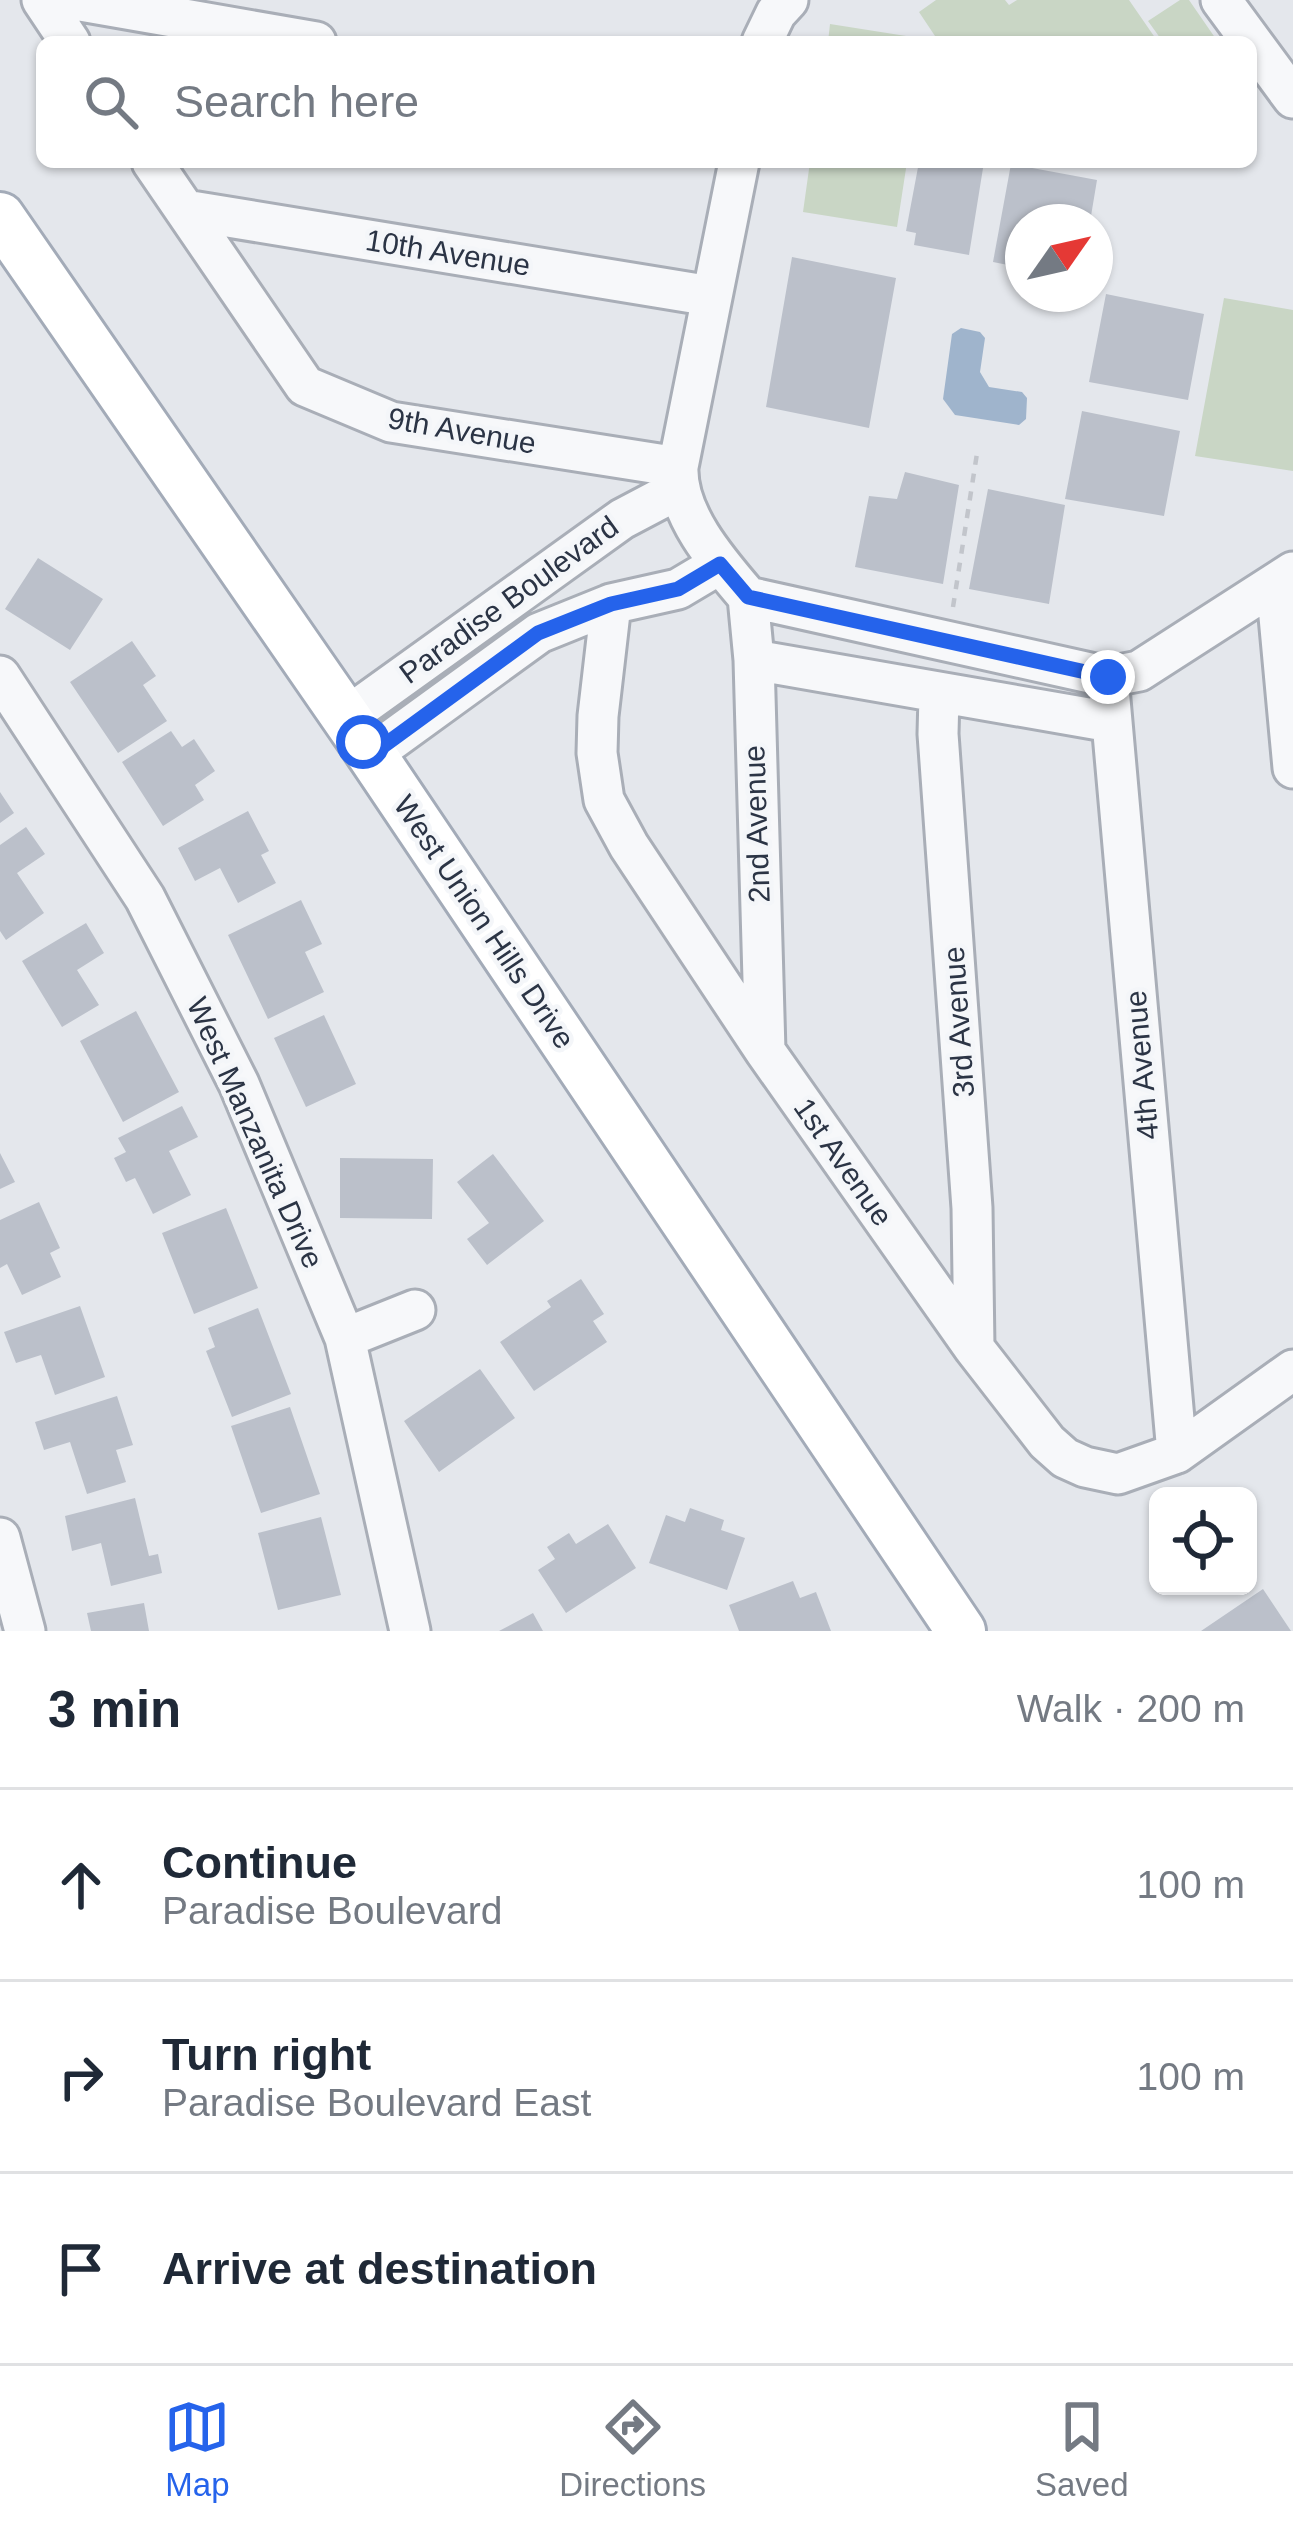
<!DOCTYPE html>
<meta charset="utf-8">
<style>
body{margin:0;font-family:Helvetica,sans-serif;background:#f6f6f7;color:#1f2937}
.controls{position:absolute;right:36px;bottom:36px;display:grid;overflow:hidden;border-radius:18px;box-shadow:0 3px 9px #0004}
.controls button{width:108px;height:108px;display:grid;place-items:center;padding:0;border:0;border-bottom:3px solid #e0e1e3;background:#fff;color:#1f2937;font:60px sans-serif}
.compass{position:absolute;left:1005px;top:204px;width:108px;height:108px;border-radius:50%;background:#fff;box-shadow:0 3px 9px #0004;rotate:56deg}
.stop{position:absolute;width:36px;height:36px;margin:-27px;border:9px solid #2563eb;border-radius:50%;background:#fff}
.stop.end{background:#2563eb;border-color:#fff;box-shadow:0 3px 12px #0008}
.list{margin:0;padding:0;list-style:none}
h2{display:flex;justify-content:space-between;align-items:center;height:156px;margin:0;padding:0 48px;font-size:51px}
h2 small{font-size:39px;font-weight:400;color:#747a83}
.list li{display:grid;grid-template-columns:78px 1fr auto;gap:36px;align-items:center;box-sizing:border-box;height:192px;padding:0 48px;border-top:3px solid #e0e1e3}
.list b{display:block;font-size:45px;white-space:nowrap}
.list p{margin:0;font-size:39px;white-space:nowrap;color:#747a83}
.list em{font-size:39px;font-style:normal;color:#747a83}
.icon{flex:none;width:66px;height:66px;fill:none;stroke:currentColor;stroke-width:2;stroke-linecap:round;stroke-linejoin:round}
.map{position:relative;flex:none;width:1293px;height:1631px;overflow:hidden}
.search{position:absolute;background:#fff;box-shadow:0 3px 9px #0004;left:36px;right:36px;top:36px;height:132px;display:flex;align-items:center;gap:30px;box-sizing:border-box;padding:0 42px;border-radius:18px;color:#747a83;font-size:45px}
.sheet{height:732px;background:#fff}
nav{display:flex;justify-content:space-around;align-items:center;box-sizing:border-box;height:168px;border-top:3px solid #e0e1e3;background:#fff;font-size:33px;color:#747a83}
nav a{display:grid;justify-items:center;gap:6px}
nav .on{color:#2563eb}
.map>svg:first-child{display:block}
.green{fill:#c9d6c5}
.water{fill:#9fb4cc}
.building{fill:#bbc0ca}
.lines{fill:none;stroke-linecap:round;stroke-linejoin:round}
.minor-casing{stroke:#a9aeb7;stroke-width:45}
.major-casing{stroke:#a3abb8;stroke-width:54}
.path{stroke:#c2c5cb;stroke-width:4.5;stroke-dasharray:9 9;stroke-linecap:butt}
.minor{stroke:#f7f8fa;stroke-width:39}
.major{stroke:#fff;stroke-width:48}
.route{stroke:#2563eb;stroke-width:15}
.labels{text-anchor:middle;stroke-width:9;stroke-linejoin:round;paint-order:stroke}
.street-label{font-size:30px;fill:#2b3445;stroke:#f4f6f9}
</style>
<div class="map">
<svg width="1293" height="1631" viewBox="0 0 1293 1631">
<rect width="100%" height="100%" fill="#e4e7ec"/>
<!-- green -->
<path class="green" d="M936,0H1005L1009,5L1017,0H1129L1158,42H939L919,12Z
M1180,0H1189L1218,42H1163L1148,21Z
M830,24L925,39V42H828Z
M810,162H907L897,227L803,212Z
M1224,298L1293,310V471L1195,456Z"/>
<!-- water -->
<path class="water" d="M961,328L980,332L985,338L980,372L989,387L1022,392L1027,398L1026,419L1019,425L955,415L943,399L952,334Z"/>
<!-- building -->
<path class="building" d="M919,162H984L969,255L914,245L916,233L906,231Z
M1011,164L1097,180L1090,222H1023V268L993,262Z
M792,257L896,278L869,428L766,407Z
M1106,294L1204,314L1188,400L1089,382Z
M1082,411L1180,431L1164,516L1065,499Z
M905,472L959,485L943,584L855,567L869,496L897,499Z
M988,489L1065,505L1049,604L969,589Z
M38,558L103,599L70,650L5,609Z
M132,641L156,676L143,685L167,721L118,753L70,682Z
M171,731L182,747L194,739L215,771L195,785L204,800L163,826L122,762Z
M0,792L14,813L0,823Z
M248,811L269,851L261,855L276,883L238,903L220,868L195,881L178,848Z
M26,827L45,854L17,873L44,913L6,940L0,931V845Z
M301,900L322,944L305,952L324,992L268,1019L228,935Z
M86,923L104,953L77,970L99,1005L62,1027L22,961Z
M136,1011L179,1092L123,1122L80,1041Z
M324,1015L356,1084L306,1107L274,1038Z
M182,1106L198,1137L169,1151L191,1195L153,1214L135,1178L126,1182L114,1158L126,1152L118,1138Z
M0,1153L15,1182L0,1189Z
M493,1154L544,1221L487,1265L467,1239L489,1223L457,1182Z
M340,1158L433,1159L432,1219L340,1218Z
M39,1202L60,1248L50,1253L61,1277L22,1295L7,1264L0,1268V1220Z
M226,1208L258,1288L194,1314L162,1233Z
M581,1279L604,1314L593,1321L607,1342L534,1391L500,1342L551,1307L547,1301Z
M80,1306L105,1377L55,1395L41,1355L16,1363L4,1332Z
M258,1308L291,1394L232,1417L206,1351L215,1347L208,1328Z
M480,1369L515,1418L439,1472L404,1421Z
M117,1396L133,1445L116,1450L126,1482L87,1494L70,1442L44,1450L35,1422Z
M290,1407L320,1494L261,1513L231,1426Z
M135,1498L149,1556L158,1554L162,1573L111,1586L101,1543L72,1551L65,1516Z
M690,1508L724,1520L721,1530L745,1538L727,1590L649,1563L666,1515L685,1522Z
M321,1517L341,1595L278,1610L258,1533Z
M608,1524L636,1568L566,1613L538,1570L555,1559L547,1547L569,1533L576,1544Z
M793,1581L800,1598L816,1592L831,1631H739L729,1605Z
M1263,1589L1291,1631H1201Z
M144,1603L149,1631H91L87,1613Z
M533,1613L543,1631H499Z"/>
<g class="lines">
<defs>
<path id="minor" d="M42,0L70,42
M75,0L316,42
M1221,0L1293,98
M762,42L776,13L788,0
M152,162L305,386L391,422L678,467
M739,162L678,467C676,514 718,562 748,597L1108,677L1139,671L1293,572
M185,210L711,296
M1276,584L1293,768
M748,597L754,660L765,1051
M611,604L598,716L597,753L604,800L629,846L765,1051L974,1348L1047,1442L1065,1458L1085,1467L1118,1474L1177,1453L1293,1370
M754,660L1111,722
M0,676L145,898L239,1084L345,1338L410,1631
M1108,677L1177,1453
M939,695L938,734L972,1208L974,1348
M345,718L622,519L677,490
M371,755L539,633L611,604L678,589L720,564
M345,1338L415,1310
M0,1538L25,1631"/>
<path id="major" d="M0,217L363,742L961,1631"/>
</defs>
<!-- minor casing -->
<use href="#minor" class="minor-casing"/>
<!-- major casing -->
<use href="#major" class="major-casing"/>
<!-- path -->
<path class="path" d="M953,607L978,447"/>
<!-- minor -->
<use href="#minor" class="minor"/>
<!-- major -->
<use href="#major" class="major"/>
</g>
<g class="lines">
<!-- route -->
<path class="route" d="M363,742L371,755L538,633L611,604L678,589L720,564L748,597L1108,677"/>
</g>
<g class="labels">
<!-- street labels -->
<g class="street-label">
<text transform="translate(448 253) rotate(9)" y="10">10th Avenue</text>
<text transform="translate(462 431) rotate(10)" y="10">9th Avenue</text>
<text transform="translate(509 600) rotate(-36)" y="10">Paradise Boulevard</text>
<text transform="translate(757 824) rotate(-92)" y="10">2nd Avenue</text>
<text transform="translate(484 922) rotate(56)" y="10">West Union Hills Drive</text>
<text transform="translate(959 1022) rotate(-94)" y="10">3rd Avenue</text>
<text transform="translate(1142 1065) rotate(-95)" y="10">4th Avenue</text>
<text transform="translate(255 1133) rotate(66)" y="10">West Manzanita Drive</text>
<text transform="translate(843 1162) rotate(55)" y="10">1st Avenue</text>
</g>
</g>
</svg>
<div class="controls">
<button><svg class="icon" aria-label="locate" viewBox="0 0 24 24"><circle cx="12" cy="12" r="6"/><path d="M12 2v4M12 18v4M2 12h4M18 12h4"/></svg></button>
</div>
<svg class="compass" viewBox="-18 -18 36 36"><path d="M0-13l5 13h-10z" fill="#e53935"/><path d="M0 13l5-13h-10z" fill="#747a83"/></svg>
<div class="stop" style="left:363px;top:742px"></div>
<div class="stop end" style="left:1108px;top:677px"></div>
<div class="search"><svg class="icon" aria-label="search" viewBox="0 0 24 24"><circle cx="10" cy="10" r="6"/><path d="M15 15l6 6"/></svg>Search here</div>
</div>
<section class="sheet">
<h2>3 min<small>Walk · 200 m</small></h2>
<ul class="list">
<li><svg class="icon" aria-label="ahead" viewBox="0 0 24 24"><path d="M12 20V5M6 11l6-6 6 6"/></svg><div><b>Continue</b><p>Paradise Boulevard</p></div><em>100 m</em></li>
<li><svg class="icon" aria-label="right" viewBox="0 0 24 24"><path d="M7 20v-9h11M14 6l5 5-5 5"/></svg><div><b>Turn right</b><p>Paradise Boulevard East</p></div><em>100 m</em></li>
<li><svg class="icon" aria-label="arrive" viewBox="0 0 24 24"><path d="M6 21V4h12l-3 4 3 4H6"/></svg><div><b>Arrive at destination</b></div></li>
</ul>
</section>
<nav>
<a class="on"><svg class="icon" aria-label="map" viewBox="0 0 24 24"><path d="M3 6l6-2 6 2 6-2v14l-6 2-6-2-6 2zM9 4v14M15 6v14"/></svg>Map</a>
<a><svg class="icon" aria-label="directions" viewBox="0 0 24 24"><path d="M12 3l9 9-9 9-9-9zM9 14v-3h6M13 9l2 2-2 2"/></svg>Directions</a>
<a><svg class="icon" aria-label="saved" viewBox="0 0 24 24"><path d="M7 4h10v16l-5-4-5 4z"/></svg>Saved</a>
</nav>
